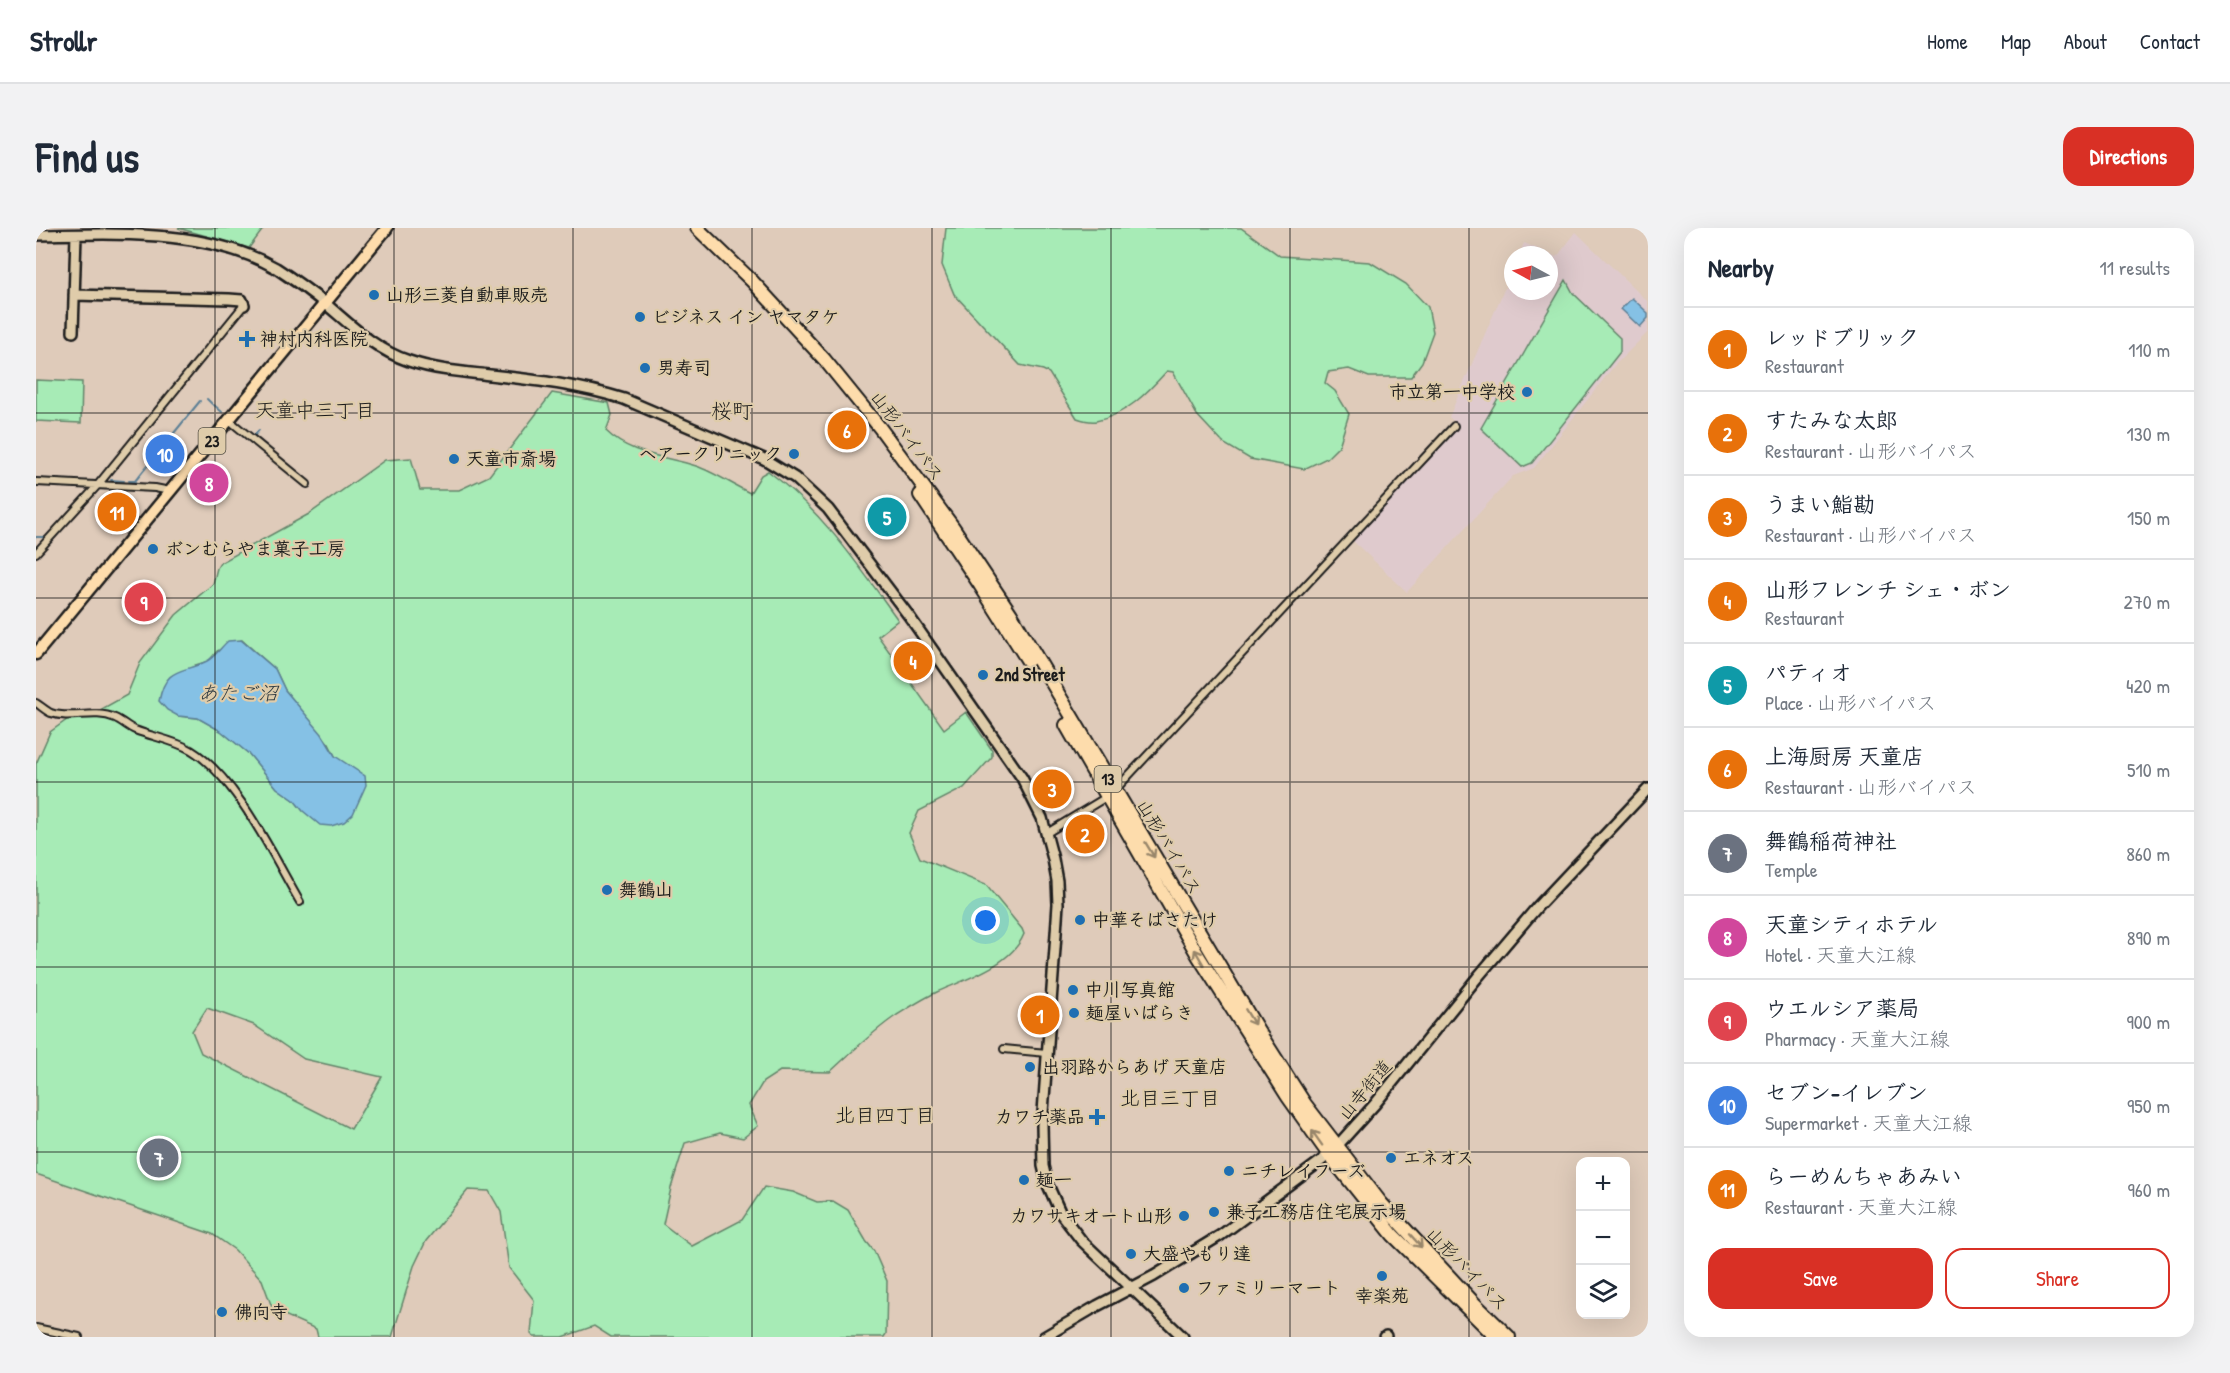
<!DOCTYPE html>
<meta charset="utf-8">
<style>
body{margin:0;font-family:"Patrick Hand","Klee One",sans-serif;background:#f2f2f3;color:#1f2937}
.controls{position:absolute;right:18px;bottom:18px;display:grid;overflow:hidden;border-radius:12px;box-shadow:0 6px 24px #0002}
.controls button{width:54px;height:54px;display:grid;place-items:center;padding:0;border:0;border-bottom:2px solid #e0e1e3;background:#fff;color:#1f2937;font:30px sans-serif}
.compass{position:absolute;left:1468px;top:18px;width:54px;height:54px;border-radius:50%;background:#fff;box-shadow:0 6px 24px #0002;rotate:277deg}
.you{position:absolute;left:950px;top:693px;width:21px;height:21px;margin:-15px;border:4px solid #fff;border-radius:50%;background:#1a73e8;box-shadow:0 0 0 9px #1a73e833}
.badge{display:grid;place-items:center;width:39px;height:39px;border-radius:50%;background:#d93025;color:#fff;font-size:20px;font-weight:700}
.pin{position:absolute;translate:-50% -50%;border:3px solid #fff;box-shadow:0 2px 6px #0006}
.list{margin:0;padding:0;list-style:none}
h2{display:flex;justify-content:space-between;align-items:center;height:78px;margin:0;padding:0 24px;font-size:26px}
h2 small{font-size:20px;font-weight:400;color:#747a83}
.list li{display:grid;grid-template-columns:39px 1fr auto;gap:18px;align-items:center;box-sizing:border-box;height:84px;padding:0 24px;border-top:2px solid #e0e1e3}
.list b{display:block;font-size:22px;white-space:nowrap}
.list p{margin:0;font-size:20px;white-space:nowrap;color:#747a83}
.list em{font-size:20px;font-style:normal;color:#747a83}
.actions{display:flex;gap:12px;padding:18px 24px}
.actions a{flex:1;padding:14px 0;border:2px solid #d93025;border-radius:18px;text-align:center;font-size:21px;color:#d93025}
.actions .main{background:#d93025;color:#fff}
.icon{flex:none;width:33px;height:33px;fill:none;stroke:currentColor;stroke-width:2;stroke-linecap:round;stroke-linejoin:round}
.map{position:relative;flex:none;width:1612px;height:1109px;overflow:hidden;border-radius:18px}
header{display:flex;align-items:center;gap:36px;box-sizing:border-box;height:84px;padding:0 30px;background:#fff;border-bottom:2px solid #e0e1e3}
header strong{font-size:28px}
nav{display:flex;gap:33px;margin-inline-start:auto;font-size:21px}
.intro{display:flex;align-items:center;justify-content:space-between;box-sizing:border-box;height:144px;padding:0 36px}
h1{margin:0;font-size:42px}
.button{padding:15px 27px;border-radius:18px;background:#d93025;color:#fff;font-size:21px;font-weight:700}
main{display:flex;gap:36px;padding:0 36px}
aside{flex:1;background:#fff;border-radius:18px;box-shadow:0 6px 24px #0002}
.map>svg:first-child{display:block}
.built{fill:#dfcacd}
.green{fill:#a7ebb6;stroke:#628469;stroke-width:1.5;fill-rule:evenodd}
.water{fill:#85c1e5;stroke:#5b7f95;stroke-width:1.5}
.lines{fill:none;stroke-linecap:round;stroke-linejoin:round}
.stream{stroke:#5b7f95;stroke-width:2}
.street-casing{stroke:#1c1c1c;stroke-width:10}
.secondary-casing{stroke:#1c1c1c;stroke-width:14}
.primary-casing{stroke:#1c1c1c;stroke-width:15}
.highway-casing{stroke:#1c1c1c;stroke-width:16}
.street{stroke:#dfccaa;stroke-width:6}
.secondary{stroke:#dfccaa;stroke-width:9}
.primary{stroke:#fddcac;stroke-width:10}
.highway{stroke:#fddcac;stroke-width:12}
.oneway{stroke:#98866b}
.grid{fill:none;stroke:#1c1c1c;stroke-width:1.5;stroke-opacity:0.55}
.poi-dot{fill:#1f6fb2;stroke:#dfccaa;stroke-width:2}
.labels{text-anchor:middle;stroke-width:4.5;stroke-linejoin:round;paint-order:stroke}
.shield{fill:#dfccaa;stroke:#565147;stroke-width:1.5}
.shield-label{font-size:16px;font-weight:bold;fill:#1c1c1c}
.poi-label{font-size:18px;font-weight:bold;fill:#1c1c1c;stroke:#dfccaa;text-anchor:start}
.street-label{font-size:18px;fill:#1c1c1c;stroke:#dfccaa}
.neighbourhood-label{font-size:20px;fill:#1c1c1c;stroke:#dfccaa}
.water-label{font-size:20px;font-style:italic;fill:#313d44;stroke:#dfccaa}
.quarter-label{font-size:21px;fill:#1c1c1c;stroke:#dfccaa}
</style>
<header>
<strong>Strollr</strong>
<nav><a>Home</a><a>Map</a><a>About</a><a>Contact</a></nav>
</header>
<div class="intro"><h1>Find us</h1><a class="button">Directions</a></div>
<main>
<div class="map">
<svg width="1612" height="1109" viewBox="0 0 1612 1109">
<rect width="100%" height="100%" fill="#dfcbba"/>
<filter id="ink" filterUnits="userSpaceOnUse"><feTurbulence type="fractalNoise" baseFrequency=".0167" numOctaves="2"/><feDisplacementMap in="SourceGraphic" scale="12" xChannelSelector="R" yChannelSelector="G"/><feConvolveMatrix kernelMatrix="1 2 1 2 8 2 1 2 1" color-interpolation-filters="sRGB"/></filter>
<g filter="url(#ink)">
<!-- built -->
<path class="built" d="M1540,4L1612,74V104L1578,138L1498,240L1477,248L1371,364L1317,313L1422,197L1413,189L1477,41V63H1513V27H1483L1488,15L1521,29Z"/>
<!-- green -->
<path class="green" d="M142,0H228L213,20Z
M910,0H1205L1244,28L1334,34L1370,56L1392,79L1397,104L1386,134L1375,149H1333L1313,141L1292,144L1289,155L1299,163L1313,186L1303,218L1291,230L1268,241L1214,231L1187,215L1161,187L1137,144L1131,143C1111,165 1090,187 1060,193C1055,194 1047,192 1041,190L1013,145L1007,142L984,137L918,66L906,37Z
M1530,52L1537,65L1584,110V124L1496,235L1486,239L1445,200Z
M0,152L46,154L45,195L0,193Z
M516,165L573,175L576,187L570,203C594,227 629,228 660,238C678,244 697,257 714,265L725,247L732,243C787,284 823,338 862,392L842,408L908,501L930,484L956,522V529L928,560L883,583L873,605L884,630L950,657L986,701L988,706C976,737 928,752 901,764C888,770 874,779 861,787C837,803 816,824 794,844L744,843L727,854L713,877L722,898L707,910L684,905L649,915L635,960L627,996L656,1018L706,992L728,959L757,964L781,974L797,973L812,982L830,1013L838,1023L851,1053L850,1106L848,1109H575L558,1098L527,1109H498L495,1106L498,1072L473,1040L465,984L453,963L432,962L390,1013L378,1038L356,1109H282L280,1101L237,1082L226,1052L199,1022L176,1006L0,946V536L14,504L35,489L57,486L91,467L104,435L140,387L177,356L181,340L184,335L273,286L349,232L375,230L384,262H423L453,248ZM206,412L239,441L249,462L293,516L299,528L267,583L258,572L241,560L213,526L185,503L162,490L142,488L159,437L173,433L181,423ZM171,780L218,797L268,831L346,849L315,901L165,825L156,803Z"/>
<!-- water -->
<path class="water" d="M1596,70L1612,85V90L1604,99L1585,81Z
M205,412L239,441L249,462L286,506L299,528L329,548L330,557L317,586L308,594L295,598L284,597L267,583L258,572L241,560L213,526L185,503L162,490L142,488L131,482L123,473C130,438 145,446 171,433C178,430 186,418 192,413Z"/>
<g class="lines">
<!-- stream -->
<path class="stream" d="M171,171L176,176
M178,177L186,184
M217,209L223,202
M75,252L88,253
M93,253H99L164,173
M0,309H10"/>
<defs>
<path id="street" d="M193,192L271,256
M0,254L119,260L134,263
M0,325L61,258L208,77
M0,475C5,478 10,483 15,485C35,492 58,481 79,490C86,493 92,499 99,502C117,509 138,512 155,522C201,550 237,628 264,674
M1080,561L1418,198
M1011,605L1072,568
M968,821L1011,825
M0,1100L43,1109"/>
<path id="secondary" d="M0,7C79,6 170,0 240,40C257,51 275,64 291,77C317,99 340,122 373,133C399,142 427,144 454,147C499,152 544,157 588,171L728,231L759,250L792,281L873,388L986,550L1006,590L1017,631L1021,653L1022,676L1019,720L1006,898L1007,938L1011,955L1025,986L1045,1012L1147,1109
M38,67L193,71L206,72L208,77
M37,104L40,7
M1008,1109L1061,1078L1118,1048L1185,1007L1293,927L1339,876L1441,750L1502,678L1612,561
M1349,1109L1350,1108"/>
<path id="primary" d="M0,426L351,0"/>
<path id="highway" d="M661,0L716,53L788,131L844,200L917,299L975,386L1223,804L1269,876L1345,975L1438,1075L1473,1109
M884,267L944,357L992,433
M1030,497L1163,729L1252,869L1293,927L1357,1007L1460,1109"/>
</defs>
<!-- street casing -->
<use href="#street" class="street-casing"/>
<!-- secondary casing -->
<use href="#secondary" class="secondary-casing"/>
<!-- primary casing -->
<use href="#primary" class="primary-casing"/>
<!-- highway casing -->
<use href="#highway" class="highway-casing"/>
<!-- street -->
<use href="#street" class="street"/>
<!-- secondary -->
<use href="#secondary" class="secondary"/>
<!-- primary -->
<use href="#primary" class="primary"/>
<!-- highway -->
<use href="#highway" class="highway"/>
</g>
<!-- one-way arrows -->
<defs><path id="oneway-shaft" d="M-6 0H5M1.5-3L5.5 0L1.5 3" fill="none" stroke-width="1.6" stroke-linecap="round" stroke-linejoin="round" transform="scale(1.5)"/></defs>
<g class="oneway">
<use href="#oneway-shaft" transform="translate(1114 622) rotate(59)"/>
<use href="#oneway-shaft" transform="translate(1163 729) rotate(-120)"/>
<use href="#oneway-shaft" transform="translate(1214 789) rotate(59)"/>
<use href="#oneway-shaft" transform="translate(1281 910) rotate(-125)"/>
<use href="#oneway-shaft" transform="translate(1380 1013) rotate(48)"/>
</g>
</g>
<!-- grid -->
<path class="grid" d="M179,0V1109M358,0V1109M537,0V1109M716,0V1109M896,0V1109M1075,0V1109M1254,0V1109M1433,0V1109M0,185H1612M0,370H1612M0,554H1612M0,739H1612M0,924H1612"/>
<!-- markers -->
<g class="poi-dot">
<circle cx="338" cy="67" r="6"/>
<circle cx="604" cy="89" r="6"/>
<path d="M208 102h6v6h6v6h-6v6h-6v-6h-6v-6h6z"/>
<circle cx="609" cy="140" r="6"/>
<circle cx="1491" cy="164" r="6"/>
<circle cx="758" cy="226" r="6"/>
<circle cx="418" cy="231" r="6"/>
<circle cx="117" cy="321" r="6"/>
<circle cx="947" cy="447" r="6"/>
<circle cx="571" cy="662" r="6"/>
<circle cx="1044" cy="692" r="6"/>
<circle cx="1037" cy="762" r="6"/>
<circle cx="1038" cy="785" r="6"/>
<circle cx="994" cy="839" r="6"/>
<path d="M1058 880h6v6h6v6h-6v6h-6v-6h-6v-6h6z"/>
<circle cx="1355" cy="930" r="6"/>
<circle cx="1193" cy="943" r="6"/>
<circle cx="988" cy="952" r="6"/>
<circle cx="1178" cy="984" r="6"/>
<circle cx="1148" cy="988" r="6"/>
<circle cx="1095" cy="1026" r="6"/>
<circle cx="1346" cy="1048" r="6"/>
<circle cx="1148" cy="1060" r="6"/>
<circle cx="186" cy="1084" r="6"/>
</g>
<g class="labels">
<!-- shield labels -->
<g class="shield">
<rect x="162.5" y="200" width="27" height="26" rx="4.5"/>
<rect x="1058.5" y="538" width="27" height="26" rx="4.5"/>
</g>
<g class="shield-label">
<text x="176" y="219">23</text>
<text x="1072" y="557">13</text>
</g>
<!-- poi labels -->
<g class="poi-label">
<text x="350" y="73">山形三菱自動車販売</text>
<text x="616" y="95">ビジネス イン ヤマタケ</text>
<text x="224" y="117">神村内科医院</text>
<text x="621" y="146">男寿司</text>
<text x="1479" y="170" text-anchor="end">市立第一中学校</text>
<text x="746" y="232" text-anchor="end">ヘアークリニック</text>
<text x="430" y="237">天童市斎場</text>
<text x="129" y="327">ボンむらやま菓子工房</text>
<text x="959" y="453">2nd Street</text>
<text x="583" y="668">舞鶴山</text>
<text x="1056" y="698">中華そばさたけ</text>
<text x="1049" y="768">中川写真館</text>
<text x="1050" y="791">麺屋いばらき</text>
<text x="1006" y="845">出羽路からあげ 天童店</text>
<text x="1049" y="895" text-anchor="end">カワチ薬品</text>
<text x="1367" y="936">エネオス</text>
<text x="1205" y="949">ニチレイフーズ</text>
<text x="1000" y="958">麺一</text>
<text x="1190" y="990">兼子工務店住宅展示場</text>
<text x="1136" y="994" text-anchor="end">カワサキオート山形</text>
<text x="1107" y="1032">大盛やもり達</text>
<text x="1160" y="1066">ファミリーマート</text>
<text x="1346" y="1074" text-anchor="middle">幸楽苑</text>
<text x="198" y="1090">佛向寺</text>
</g>
<!-- street labels -->
<g class="street-label">
<text transform="translate(871 208) rotate(53)" y="6">山形バイパス</text>
<text transform="translate(1133 619) rotate(59)" y="6">山形バイパス</text>
<text transform="translate(1329 862) rotate(-50)" y="6">山寺街道</text>
<text transform="translate(1431 1041) rotate(46)" y="6">山形バイパス</text>
</g>
<!-- neighbourhood labels -->
<g class="neighbourhood-label">
<text x="279" y="189">天童中三丁目</text>
<text x="1134" y="877">北目三丁目</text>
<text x="849" y="894">北目四丁目</text>
</g>
<!-- water labels -->
<g class="water-label">
<text x="202" y="472">あたご沼</text>
</g>
<!-- quarter labels -->
<g class="quarter-label">
<text x="696" y="190">桜町</text>
</g>
</g>
</svg>
<div class="controls">
<button>+</button>
<button>−</button>
<button><svg class="icon" aria-label="layers" viewBox="0 0 24 24"><path d="M12 4l9 5-9 5-9-5zM3 14l9 5 9-5"/></svg></button>
</div>
<svg class="compass" viewBox="-18 -18 36 36"><path d="M0-13l5 13h-10z" fill="#e53935"/><path d="M0 13l5-13h-10z" fill="#747a83"/></svg>
<div class="you"></div>
<div class="pin badge" style="left:1004px;top:787px;background:#e8710a">1</div>
<div class="pin badge" style="left:1049px;top:606px;background:#e8710a">2</div>
<div class="pin badge" style="left:1016px;top:561px;background:#e8710a">3</div>
<div class="pin badge" style="left:877px;top:433px;background:#e8710a">4</div>
<div class="pin badge" style="left:851px;top:289px;background:#0f9aa8">5</div>
<div class="pin badge" style="left:811px;top:202px;background:#e8710a">6</div>
<div class="pin badge" style="left:123px;top:930px;background:#6b7280">7</div>
<div class="pin badge" style="left:173px;top:255px;background:#d1479c">8</div>
<div class="pin badge" style="left:108px;top:374px;background:#e0444e">9</div>
<div class="pin badge" style="left:129px;top:226px;background:#3f7fe0">10</div>
<div class="pin badge" style="left:81px;top:284px;background:#e8710a">11</div>
</div>
<aside>
<h2>Nearby<small>11 results</small></h2>
<ul class="list">
<li><span class="badge" style="background:#e8710a">1</span><div><b>レッドブリック</b><p>Restaurant</p></div><em>110 m</em></li>
<li><span class="badge" style="background:#e8710a">2</span><div><b>すたみな太郎</b><p>Restaurant · 山形バイパス</p></div><em>130 m</em></li>
<li><span class="badge" style="background:#e8710a">3</span><div><b>うまい鮨勘</b><p>Restaurant · 山形バイパス</p></div><em>150 m</em></li>
<li><span class="badge" style="background:#e8710a">4</span><div><b>山形フレンチ シェ・ボン</b><p>Restaurant</p></div><em>270 m</em></li>
<li><span class="badge" style="background:#0f9aa8">5</span><div><b>パティオ</b><p>Place · 山形バイパス</p></div><em>420 m</em></li>
<li><span class="badge" style="background:#e8710a">6</span><div><b>上海厨房 天童店</b><p>Restaurant · 山形バイパス</p></div><em>510 m</em></li>
<li><span class="badge" style="background:#6b7280">7</span><div><b>舞鶴稲荷神社</b><p>Temple</p></div><em>860 m</em></li>
<li><span class="badge" style="background:#d1479c">8</span><div><b>天童シティホテル</b><p>Hotel · 天童大江線</p></div><em>890 m</em></li>
<li><span class="badge" style="background:#e0444e">9</span><div><b>ウエルシア薬局</b><p>Pharmacy · 天童大江線</p></div><em>900 m</em></li>
<li><span class="badge" style="background:#3f7fe0">10</span><div><b>セブン-イレブン</b><p>Supermarket · 天童大江線</p></div><em>950 m</em></li>
<li><span class="badge" style="background:#e8710a">11</span><div><b>らーめんちゃあみい</b><p>Restaurant · 天童大江線</p></div><em>960 m</em></li>
</ul>
<div class="actions"><a class="main">Save</a><a>Share</a></div>
</aside>
</main>
